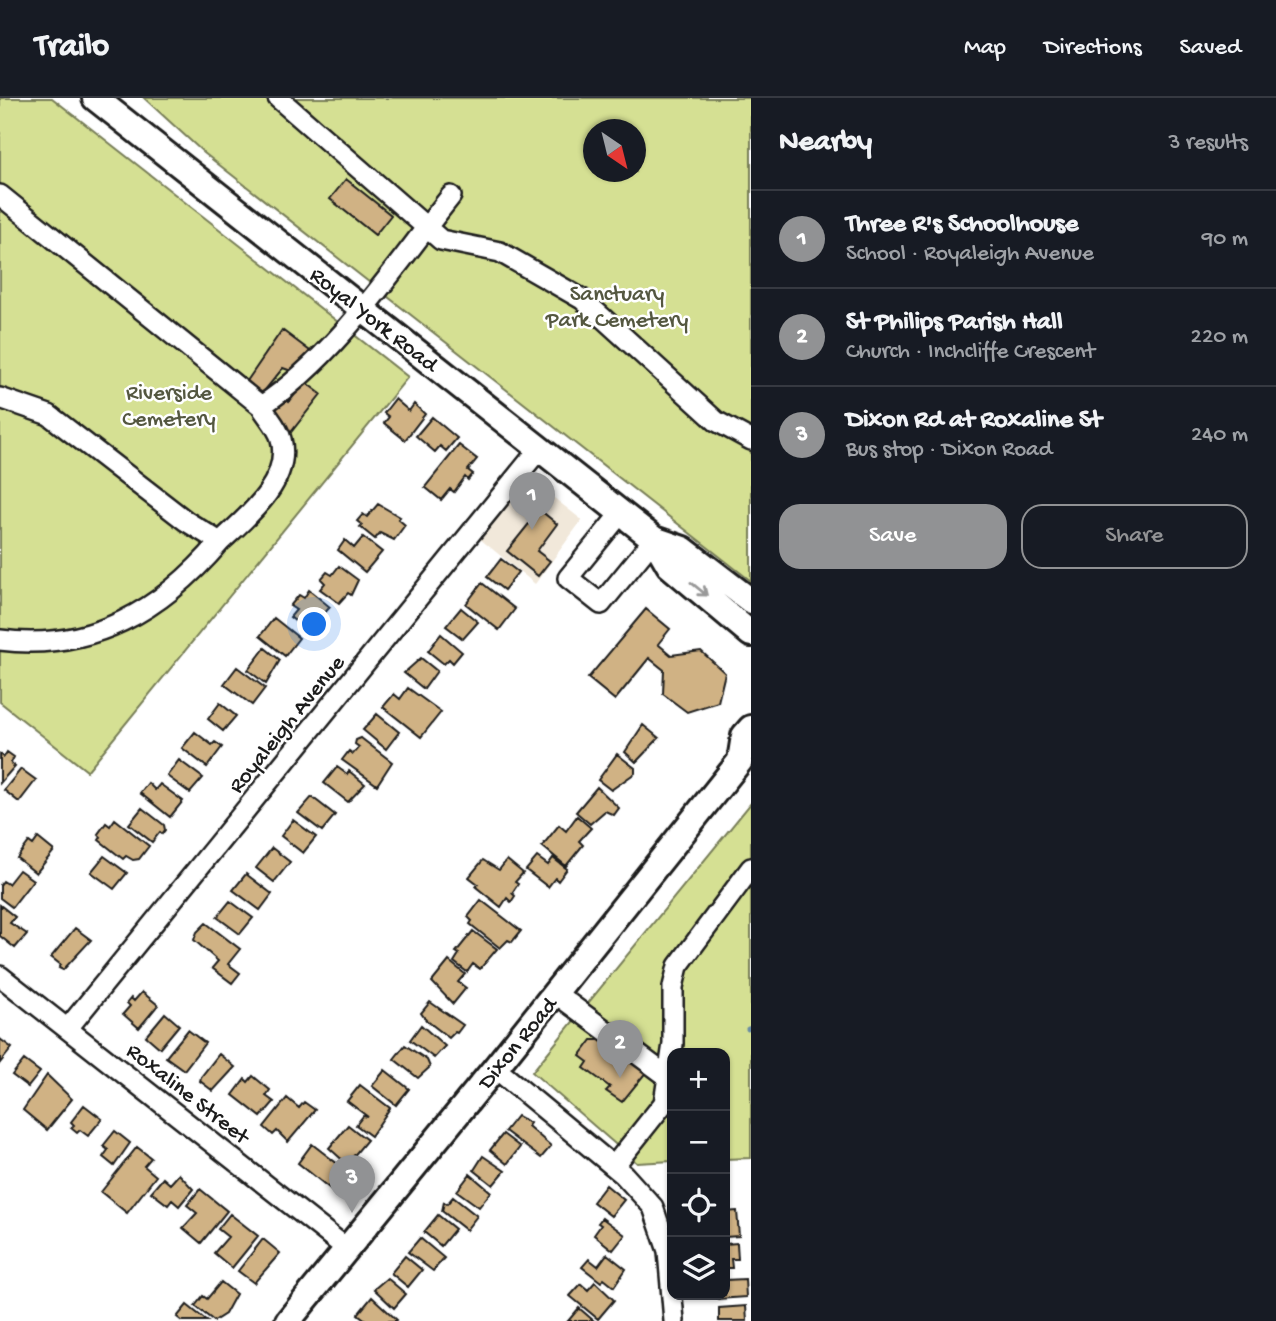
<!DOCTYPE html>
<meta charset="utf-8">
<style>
body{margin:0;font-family:"Gochi Hand",sans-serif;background:#20242c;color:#f1f3f6}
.controls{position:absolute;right:21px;bottom:21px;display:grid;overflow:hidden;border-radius:14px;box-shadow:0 2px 5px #0004}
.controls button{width:63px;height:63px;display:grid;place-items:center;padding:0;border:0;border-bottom:2px solid #363941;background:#171b24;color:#f1f3f6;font:35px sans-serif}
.compass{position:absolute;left:583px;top:21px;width:63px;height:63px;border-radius:50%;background:#171b24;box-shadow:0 2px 5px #0004;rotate:145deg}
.you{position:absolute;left:315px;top:527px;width:24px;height:24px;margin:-18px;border:5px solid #fff;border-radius:50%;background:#1a73e8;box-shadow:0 0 0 10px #1a73e833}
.badge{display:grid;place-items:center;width:46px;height:46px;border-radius:50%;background:#919294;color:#fff;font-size:23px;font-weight:700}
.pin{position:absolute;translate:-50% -58px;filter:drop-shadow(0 2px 4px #0008)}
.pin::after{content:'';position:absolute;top:37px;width:24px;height:21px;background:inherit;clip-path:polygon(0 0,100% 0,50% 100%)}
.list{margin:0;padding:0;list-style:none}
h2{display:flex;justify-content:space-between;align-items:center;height:91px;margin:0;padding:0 28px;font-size:30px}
h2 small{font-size:23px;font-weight:400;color:#9ea1a6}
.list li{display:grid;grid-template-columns:46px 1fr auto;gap:21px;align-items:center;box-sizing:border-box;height:98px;padding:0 28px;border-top:2px solid #363941}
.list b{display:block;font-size:26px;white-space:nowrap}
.list p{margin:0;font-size:23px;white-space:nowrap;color:#9ea1a6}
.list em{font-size:23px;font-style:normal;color:#9ea1a6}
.actions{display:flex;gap:14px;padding:21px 28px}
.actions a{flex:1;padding:16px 0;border:2px solid #919294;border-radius:21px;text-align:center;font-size:24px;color:#919294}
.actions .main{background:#919294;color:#fff}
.icon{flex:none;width:38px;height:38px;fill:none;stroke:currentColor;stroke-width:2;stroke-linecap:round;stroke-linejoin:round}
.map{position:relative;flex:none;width:751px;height:1223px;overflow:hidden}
header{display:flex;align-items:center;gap:42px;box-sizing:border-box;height:98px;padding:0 35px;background:#171b24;border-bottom:2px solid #363941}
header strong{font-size:33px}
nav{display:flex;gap:38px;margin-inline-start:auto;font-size:24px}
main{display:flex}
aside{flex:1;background:#171b24}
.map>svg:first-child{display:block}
.built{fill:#f1e8da}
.green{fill:#d5e093;stroke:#787e58;stroke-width:2;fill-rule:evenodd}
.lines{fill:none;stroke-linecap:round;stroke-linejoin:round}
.stream{stroke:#6b8ca4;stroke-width:5}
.building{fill:#d0b284;stroke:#1c1c1c;stroke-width:2}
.minor-casing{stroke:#1c1c1c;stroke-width:24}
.major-casing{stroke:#1c1c1c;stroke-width:30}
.minor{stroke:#fff;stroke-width:19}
.major{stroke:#fff;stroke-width:24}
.oneway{stroke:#999}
.labels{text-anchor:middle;stroke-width:5;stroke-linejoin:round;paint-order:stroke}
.park-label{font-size:23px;fill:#545740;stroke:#fff}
.street-label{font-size:23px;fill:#1c1c1c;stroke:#fff}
</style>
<header>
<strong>Trailo</strong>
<nav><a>Map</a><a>Directions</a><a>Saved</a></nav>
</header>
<main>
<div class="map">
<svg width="751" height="1223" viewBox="0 0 751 1223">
<rect width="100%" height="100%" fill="#fff"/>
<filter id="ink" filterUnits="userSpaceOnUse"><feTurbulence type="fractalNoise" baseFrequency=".0143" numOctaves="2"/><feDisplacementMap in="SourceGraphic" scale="14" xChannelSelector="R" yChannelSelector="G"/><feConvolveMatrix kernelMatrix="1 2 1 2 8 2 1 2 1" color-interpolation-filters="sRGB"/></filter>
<g filter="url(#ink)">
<!-- built -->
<path class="built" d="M530,381L582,422L535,486L480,441Z"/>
<!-- green -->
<path class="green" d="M0,0H52L408,279L87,673L0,604Z
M144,0H751V483L204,55ZM594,32H636V74H594Z
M751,705V1060L725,1061V955H672V1063L637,1065L532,974Z"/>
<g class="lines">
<!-- stream -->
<path class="stream" d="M748,931L751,930"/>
</g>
<!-- building -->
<path class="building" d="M346,81L391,117L375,137L330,101Z
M282,232L310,253L294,274L283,270L261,297L247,287V283Z
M305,284L321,296L288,338L271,313L284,300L289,304Z
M395,301L409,313L414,306L425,316L405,342L384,325L389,319L384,315Z
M432,319L457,340L446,353L440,348L435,354L416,338Z
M459,347L477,361L468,372L473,376L468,382L465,379L454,394L450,391L441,402L425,389Z
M378,406L400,419L398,421L405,427L394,442L380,435L375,441L360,429L362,427L357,423L363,416L367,419Z
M540,412L557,426L537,453L550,463L538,478L507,453Z
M363,439L382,454L365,474L338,452L345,442L354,450Z
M501,461L518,474L504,492L487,479Z
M339,468L358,482L351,497L348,495L339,505L320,491L325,485L321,481L327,474L332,477Z
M482,485L515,511L499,532L466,506Z
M309,492L330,509L323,517L318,514L306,532L290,519L296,512L290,508L299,497L304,500Z
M461,510L478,524L463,541L446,528Z
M646,511L670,531L658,546L671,557L701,553L725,575L718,604L687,614L663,596L664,572L649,560L615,602L588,580Z
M274,520L299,540L285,558L260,538Z
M441,536L462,554L453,565L449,561L444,566L428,553Z
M265,550L280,562L266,586L248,572Z
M421,560L437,573L424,591L404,575Z
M237,569L265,590L252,607L224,586Z
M408,590L441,614L421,639L383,609L394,596L400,601Z
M220,605L236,618L223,633L208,621Z
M377,616L399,634L386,651L363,632Z
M643,627L659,640L636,664L625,654Z
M195,634L212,647L215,644L222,649L207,669L182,650Z
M361,640L392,664L377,687L342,662L349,653L353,656L359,649L355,646L356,642Z
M7,654L14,659L11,665L15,668L0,685V656L4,659Z
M617,656L635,670V675L611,692L598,682Z
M179,662L203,680L190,695L167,678Z
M337,669L347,676L349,673L365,686L348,704L324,685Z
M21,671L36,682L19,704L4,692Z
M148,685L155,692L160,686L183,703L170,719L140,695Z
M597,689L619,710L614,717L605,713L590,726L576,714Z
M312,699L335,717L322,733L298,715Z
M142,710L164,727L165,732L162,736L160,734L152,744L129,726Z
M577,718L591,730L579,743L583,747L566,768L542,748L559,727L566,733Z
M115,721L149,748L139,761L133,762L126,758L123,761L99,742L101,739L98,736L106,725L110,728Z
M293,722L316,739L303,755L281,738Z
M38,740L54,753L36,775L17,760L29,744L33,747Z
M272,750L290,764L274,784L256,770Z
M104,758L127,775L114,791L91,774Z
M537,759L548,767L553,760L567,771L558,783L555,780L548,789L526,772Z
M483,762L499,772L507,762L523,775L515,784L518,786L512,795L515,798L511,804L507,800L501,809L476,789L478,786L469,779Z
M19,772L33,782L12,809L0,800V787L3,783L8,786Z
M246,776L272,796L260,812L233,792Z
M481,802L521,833L512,844L508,842L500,850L470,826L472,823L468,819Z
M230,803L253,820L240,836L217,819Z
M0,807L15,819L10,825L27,836L15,850L0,838Z
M206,825L240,851L228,866L240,875L232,885L212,870L218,863L194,842L197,834Z
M75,830L91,842L63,872L59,870L61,867L51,859Z
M473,833L497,851L480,871L473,866L467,874L454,864L459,856L456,854Z
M449,863L465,876L458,884L466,890L453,906L432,884Z
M142,894L158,907L139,930L123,916L130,908L127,905L131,900L134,903Z
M430,904L463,927L457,935L455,934L449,940L426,922L421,915Z
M165,915L179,927L160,950L146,938Z
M421,927L445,948L434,960L410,942Z
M188,932L205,945L184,972L166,959Z
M0,941L12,950L0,965Z
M592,942H599L631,965L635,961L648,972L622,1004L606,993L610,989L584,970L588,964L580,958Z
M405,947L427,962L430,969L418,980L394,961Z
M219,956L235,969L213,993L200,983L201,979Z
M24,962L40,974L28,989L12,977Z
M385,972L409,991L396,1007L372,988Z
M47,977L72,1001L47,1032L23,1012Z
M253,978L270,992L266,998L274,1004L261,1019L233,997L245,981L248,984Z
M360,987L390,1010L371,1038L356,1027L363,1018L368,1019L347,1003Z
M287,1000L299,1010L304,1004L315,1012L288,1044L277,1033L273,1037L264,1029Z
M84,1007L102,1021L88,1038L80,1032L77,1035L71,1030L74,1027L71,1024Z
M517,1018L530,1025L528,1028L551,1048L541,1060L505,1033Z
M348,1027L367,1042L347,1066L329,1050Z
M115,1033L130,1045L114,1068L103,1059L108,1052L103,1048Z
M503,1036L520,1049L507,1066L490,1052Z
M312,1046L348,1074L333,1093L298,1065Z
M137,1049L151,1060L144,1068L156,1078L127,1115L101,1094Z
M483,1058L505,1073L493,1087L474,1072Z
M179,1076L193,1091L179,1108L172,1102L168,1107L151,1094L163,1080L170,1086Z
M470,1076L491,1094L479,1109L457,1093Z
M606,1087L624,1102L611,1118L593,1104Z
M200,1091L227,1113L201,1145L183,1130L197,1115L187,1107Z
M453,1099L477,1118L466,1132L442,1113L444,1104L447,1106Z
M737,1113L739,1138L725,1139V1114Z
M230,1116L258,1138L232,1170L214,1155L228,1139L218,1131Z
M438,1117L455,1131L441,1148L424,1134Z
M602,1120L625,1137L613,1152L594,1137L601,1127L598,1125Z
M420,1140L444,1160L433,1173L408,1154Z
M263,1141L280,1155L254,1185L238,1173Z
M737,1145L738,1161H731L732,1170H725V1146Z
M607,1156L626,1171L614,1189L604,1181L601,1184L582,1169L589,1161L598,1168Z
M405,1158L422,1172L408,1189L391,1175Z
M387,1180L406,1196L394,1210L374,1191Z
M745,1181L746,1199L718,1201L717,1197H725V1182Z
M221,1184L236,1196L225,1216L214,1223L195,1208L203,1198L207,1201Z
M595,1184L614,1202L598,1221L570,1198L581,1186L588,1192Z
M372,1199L397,1222L396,1223H367L358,1216Z
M187,1207L207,1223H182L177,1219Z
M746,1208L747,1223H719V1210Z
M579,1210L594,1223H568Z"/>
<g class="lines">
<defs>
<path id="minor" d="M278,0L441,142L500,154L582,201L716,323L751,342
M0,97L261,308C336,259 395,168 451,98
M0,300L49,317L186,423L220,444C246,420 292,383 281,341C279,331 267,318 261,308
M621,415L568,480L601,506L654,441
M0,542C92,554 162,512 220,444
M0,878L346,1150
M555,895L667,978
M68,930L540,350
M495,970L624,1077L653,1109L668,1153L674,1223
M614,1068L664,1005L673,946V889L678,868L751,770"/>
<path id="major" d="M95,0L654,441L683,451L751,503
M654,441L669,467L751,536
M288,1223L495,970L740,663L744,638L751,630"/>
</defs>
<!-- minor casing -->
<use href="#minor" class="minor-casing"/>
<!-- major casing -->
<use href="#major" class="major-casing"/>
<!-- minor -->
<use href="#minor" class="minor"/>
<!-- major -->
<use href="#major" class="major"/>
</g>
<!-- one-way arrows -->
<defs><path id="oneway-shaft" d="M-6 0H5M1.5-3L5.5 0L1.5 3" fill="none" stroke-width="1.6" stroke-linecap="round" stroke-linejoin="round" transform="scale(1.75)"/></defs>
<use class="oneway" href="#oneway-shaft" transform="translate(699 491) rotate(39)"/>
</g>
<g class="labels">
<!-- park labels -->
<g class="park-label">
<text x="617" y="202">Sanctuary<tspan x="617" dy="26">Park Cemetery</tspan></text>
<text x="169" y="301">Riverside<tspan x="169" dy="26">Cemetery</tspan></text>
</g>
<!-- street labels -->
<g class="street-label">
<text transform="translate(375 220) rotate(38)" y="8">Royal York Road</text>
<text transform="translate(285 625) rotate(-51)" y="8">Royaleigh Avenue</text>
<text transform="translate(516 944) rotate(-51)" y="8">Dixon Road</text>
<text transform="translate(189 994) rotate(38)" y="8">Roxaline Street</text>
</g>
</g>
</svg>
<div class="controls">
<button>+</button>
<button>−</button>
<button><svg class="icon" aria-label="locate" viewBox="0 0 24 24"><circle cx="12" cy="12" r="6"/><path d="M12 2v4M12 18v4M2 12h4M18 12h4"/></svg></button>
<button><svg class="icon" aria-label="layers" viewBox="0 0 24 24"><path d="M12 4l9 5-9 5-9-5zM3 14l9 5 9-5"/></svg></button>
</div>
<svg class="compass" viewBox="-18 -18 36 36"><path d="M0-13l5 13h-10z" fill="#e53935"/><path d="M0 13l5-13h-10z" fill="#9ea1a6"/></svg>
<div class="you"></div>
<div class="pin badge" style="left:532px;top:432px">1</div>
<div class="pin badge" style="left:620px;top:980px">2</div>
<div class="pin badge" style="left:352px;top:1115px">3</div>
</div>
<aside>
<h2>Nearby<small>3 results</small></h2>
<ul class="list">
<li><span class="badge">1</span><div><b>Three R's Schoolhouse</b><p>School · Royaleigh Avenue</p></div><em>90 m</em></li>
<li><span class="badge">2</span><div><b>St Philips Parish Hall</b><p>Church · Inchcliffe Crescent</p></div><em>220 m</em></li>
<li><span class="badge">3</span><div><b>Dixon Rd at Roxaline St</b><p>Bus stop · Dixon Road</p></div><em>240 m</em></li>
</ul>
<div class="actions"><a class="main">Save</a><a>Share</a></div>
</aside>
</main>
